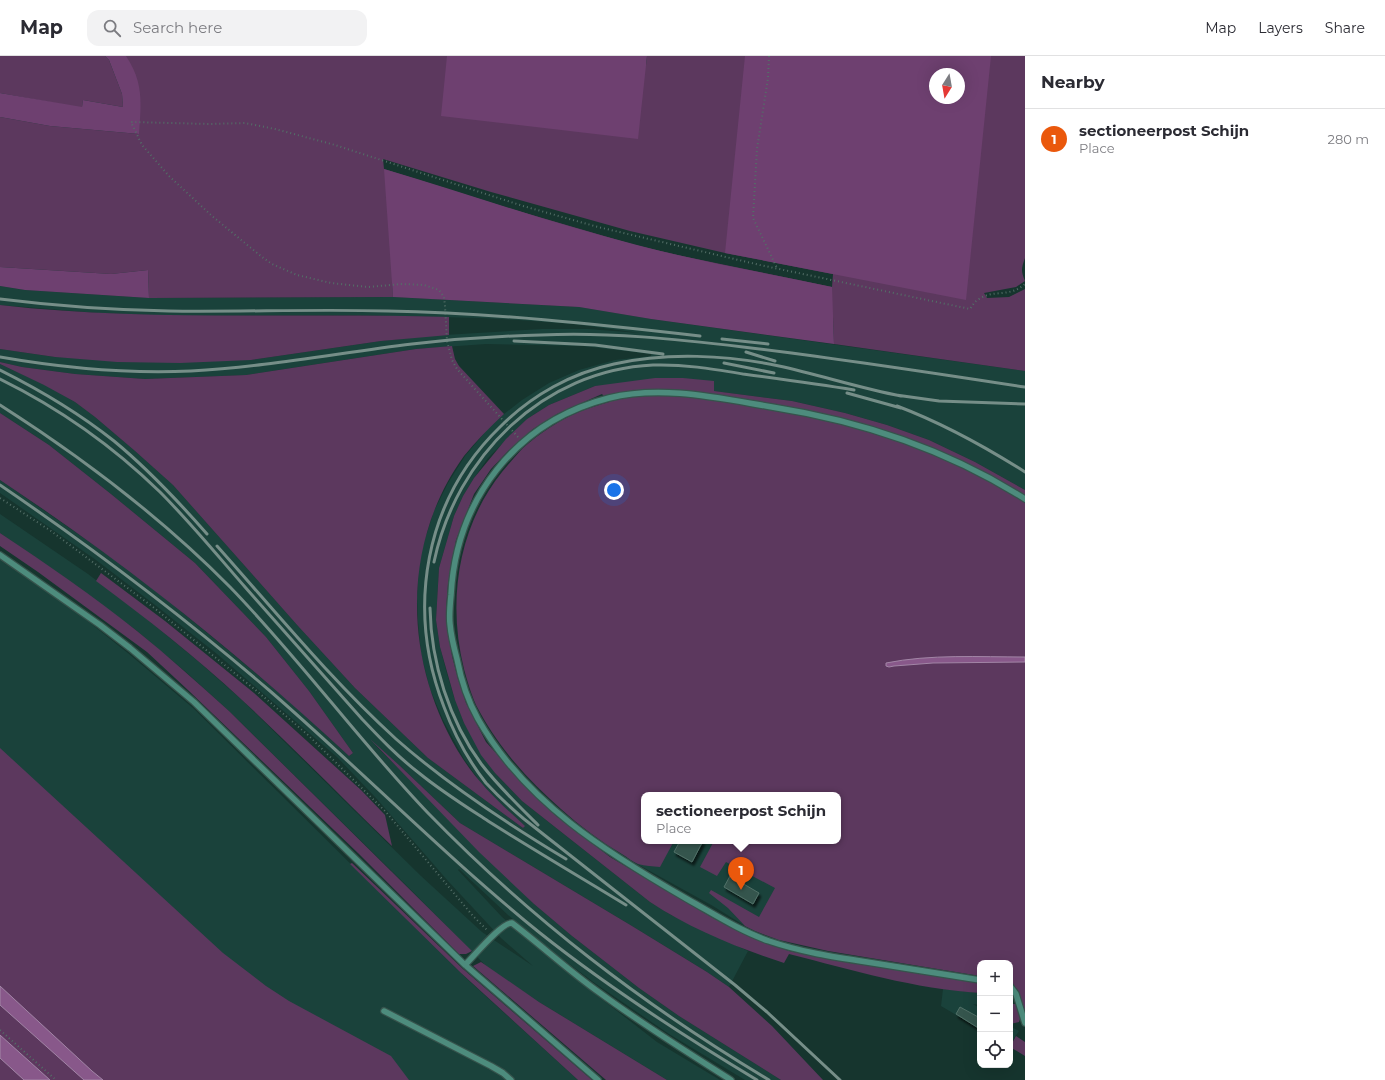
<!DOCTYPE html>
<meta charset="utf-8">
<style>
body{margin:0;font-family:Montserrat,sans-serif;background:#f2f2f3;color:#2b2b33}
.controls{position:absolute;right:12px;bottom:12px;display:grid;overflow:hidden;border-radius:8px;box-shadow:0 4px 16px #0002}
.controls button{width:36px;height:36px;display:grid;place-items:center;padding:0;border:0;border-bottom:1px solid #e1e1e2;background:#fff;color:#2b2b33;font:20px sans-serif}
.compass{position:absolute;left:929px;top:12px;width:36px;height:36px;border-radius:50%;background:#fff;box-shadow:0 4px 16px #0002;rotate:191deg}
.you{position:absolute;left:614px;top:434px;width:14px;height:14px;margin:-10px;border:3px solid #fff;border-radius:50%;background:#1a73e8;box-shadow:0 0 0 6px #1a73e833}
.badge{display:grid;place-items:center;width:26px;height:26px;border-radius:50%;background:#ea580c;color:#fff;font-size:13px;font-weight:700}
.pin{position:absolute;translate:-50% -33px;filter:drop-shadow(0 1px 2px #0008)}
.pin::after{content:'';position:absolute;top:21px;width:14px;height:12px;background:inherit;clip-path:polygon(0 0,100% 0,50% 100%)}
.popup{position:absolute;left:641px;top:736px;width:200px;height:52px;box-sizing:border-box;display:grid;place-content:center;border-radius:8px;background:#fff;filter:drop-shadow(0 1px 3px #0005);font-size:13px;white-space:nowrap;color:#7c7c81}
.popup b{font-size:15px;color:#2b2b33}
.popup::after{content:'';position:absolute;left:50%;top:100%;margin-left:-8px;border:8px solid transparent;border-top-color:#fff}
.list{margin:0;padding:0;list-style:none}
h2{display:flex;justify-content:space-between;align-items:center;height:52px;margin:0;padding:0 16px;font-size:17px}
h2 small{font-size:13px;font-weight:400;color:#7c7c81}
.list li{display:grid;grid-template-columns:26px 1fr auto;gap:12px;align-items:center;box-sizing:border-box;height:60px;padding:0 16px;border-top:1px solid #e1e1e2}
.list b{display:block;font-size:15px;white-space:nowrap}
.list p{margin:0;font-size:13px;white-space:nowrap;color:#7c7c81}
.list em{font-size:13px;font-style:normal;color:#7c7c81}
.icon{flex:none;width:22px;height:22px;fill:none;stroke:currentColor;stroke-width:2;stroke-linecap:round;stroke-linejoin:round}
.map{position:relative;flex:none;width:1025px;height:1024px;overflow:hidden}
header{display:flex;align-items:center;gap:24px;box-sizing:border-box;height:56px;padding:0 20px;background:#fff;border-bottom:1px solid #e1e1e2}
header strong{font-size:19px}
nav{display:flex;gap:22px;margin-inline-start:auto;font-size:14px}
.search{width:280px;height:36px;background:#f2f2f3;display:flex;align-items:center;gap:10px;box-sizing:border-box;padding:0 14px;border-radius:12px;color:#7c7c81;font-size:15px}
main{display:flex}
aside{flex:1;background:#fff}
.map>svg:first-child{display:block}
.built{fill:#1a423b}
.green{fill:#5c385e;fill-rule:evenodd}
.forest{fill:#6e4070;fill-rule:evenodd}
.water{fill:#88588a;stroke:#a285a6}
.building{fill:#36554d;stroke:#517168;filter:url(#shadow)}
.lines{fill:none;stroke-linecap:round;stroke-linejoin:round}
.service-casing{stroke:#36534c;stroke-width:8}
.path{stroke:#536e67;stroke-width:2;stroke-dasharray:1 3;stroke-linecap:butt}
.service{stroke:#4d8c7d;stroke-width:5.5}
.rail{stroke:#768e88;stroke-width:3}
</style>
<header>
<strong>Map</strong>
<div class="search"><svg class="icon" aria-label="search" viewBox="0 0 24 24"><circle cx="10" cy="10" r="6"/><path d="M15 15l6 6"/></svg>Search here</div>
<nav><a>Map</a><a>Layers</a><a>Share</a></nav>
</header>
<main>
<div class="map">
<svg width="1025" height="1024" viewBox="0 0 1025 1024">
<defs>
<filter id="shadow"><feDropShadow dx="2" dy="3.5" stdDeviation="1" flood-color="#0009"/></filter>
</defs>
<rect width="100%" height="100%" fill="#16352e"/>
<!-- built -->
<path class="built" d="M0,230L25,234L149,242L393,241L579,251L651,263L1025,315V434L975,406L929,384L887,369L845,357L792,345L714,335V326L595,330L549,349L527,363L488,402L474,422L463,440L454,460L439,512L436,564L440,591L446,614L454,641L464,667L495,717L522,745L551,768L650,846L671,859L748,895L729,931L707,916L632,870L460,767L399,709L374,688L534,848L572,880L639,932L679,960L781,1024H745L669,978L596,928L549,893L508,859L459,813L458,814L502,861L563,913L657,986L720,1024H667L539,946L487,911L410,833L229,655L187,617L136,574L106,552L77,530L0,477V458L88,518L147,563L199,606L242,644L421,820L482,876L533,910L501,882L448,825L376,742L337,701L217,598L155,549L96,504L0,437V424L101,494L161,539L223,590L290,646L349,700L353,697L309,635L266,581L195,507L111,438L49,389L0,357V308L45,329L75,346L95,361L135,395L173,429L298,570L355,632L428,702L523,772L524,770L495,743L481,727L464,703L443,664L430,633L421,598L418,565L417,541L419,508L423,489L434,455L448,427L465,400L487,374L504,358L522,344L549,327L579,314L615,304L651,300V298L583,290L486,288L416,293L246,319L145,323L75,318L22,311L0,306V293L55,301L251,304L381,285L428,280L542,273H588L640,277L574,268L518,264L481,262L352,259L178,260L98,257L0,249Z
M0,504L79,558L129,598L193,652L467,923L578,1024H318L0,701Z
M644,785H741L781,833L779,884L755,875L745,870L713,850L637,808L602,786Z
M943,933L980,937V949L973,948L980,952V973L941,950Z
M1010,970L1019,975L1010,989Z"/>
<!-- green -->
<path class="green" d="M0,0H105L109,4L122,38L123,51L83,44L82,52L0,37Z
M113,0H646V9L647,0H1025V202C1021,213 1021,215 1025,225L1016,231L984,237L987,242L1009,241L1025,233V315L834,288L833,261L392,220L393,241L149,242L148,214L111,218L0,211V61L50,70L139,78ZM935,18H959V42H935ZM383,103L491,136L630,175L725,197L833,218L832,231L682,200L635,189L508,152L384,113Z
M0,249C149,266 299,256 449,261V279L381,285L251,304L180,307L117,306L55,301L0,293Z
M452,290L455,303L459,310L504,358C490,371 476,385 464,400C399,490 404,611 463,703C480,729 502,749 525,770L523,772L428,702L355,632L298,570L173,429L135,395L95,361L75,346L44,329L0,308V306L22,311L75,318L145,323L246,319L416,293Z
M655,322H683L714,325V335L792,345L845,357L887,369L929,384L975,406L1025,434V960L1017,933L1010,927V907H980V920L828,895L779,884L755,875L745,870L728,852L709,837L711,834L759,861L775,832L726,806L717,820L700,811L714,785H838V739H644V785H674L660,811C653,810 645,810 638,808C633,806 627,801 622,798C600,785 580,770 561,753C526,722 498,691 476,649C471,638 467,624 464,613C447,545 458,471 502,416C509,408 516,399 523,392C539,378 559,364 579,356C588,352 599,349 609,346L602,338L557,358L533,373L508,395L491,413L474,438L456,484L448,528L446,554L452,600L458,623L466,647L486,686L529,734L555,759L610,801L713,862L748,880L789,895L827,903L980,927V937C915,933 852,914 789,898L784,907C738,892 691,873 650,846L522,745L495,717L481,699L464,667L455,644L440,591L436,564L439,512L454,460L463,440L474,422L506,383L527,363L549,349L595,330Z
M0,357L49,389L111,438L195,507L266,581L309,635L353,697L349,700C288,644 225,589 160,539C108,498 54,460 0,424Z
M0,477C47,508 93,540 137,575C168,600 198,627 229,655L472,895L466,898H459L359,798L189,635L147,596L38,516L0,490Z
M101,517L165,565L254,637L361,734L385,759L392,790C342,742 293,691 242,644C196,601 146,562 96,525Z
M370,683L399,709L460,767L632,870L707,916L729,931L772,970L823,1024H781L679,960L639,932L572,880L534,848L479,796Z
M0,692L223,897L266,930L289,945L391,1000L409,1024H0Z
M352,807L463,913L592,1024H578L461,917L350,808Z
M481,906L539,946L667,1024H606L473,910Z
M1010,948H1016L1020,963L1019,966L1010,968Z
M1016,980L1025,986V1000L1010,991Z"/>
<!-- forest -->
<path class="forest" d="M105,0H126C144,27 141,47 139,78L50,70L0,61V37L82,51L83,44L123,51L122,38L109,4Z
M447,0H647L638,83L441,60Z
M745,0H991L966,244L725,197ZM935,18H959V42H935Z
M384,113C468,138 551,167 637,189C701,206 767,217 832,231L834,288L651,263L579,251L393,241Z
M0,211L111,218L148,214L149,242L25,234L0,230Z"/>
<!-- water -->
<path class="water" d="M1025,601V606L933,607L894,610L889,611L886,610V607C930,598 980,601 1025,601Z
M0,930L92,1015L103,1024H84L0,949Z
M0,979L50,1024H24L0,1002Z"/>
<!-- building -->
<path class="building" d="M680,785H703L692,806L674,796Z
M730,820L759,837L753,848L724,831Z
M960,951L980,962V973L956,958Z"/>
<g class="lines">
<defs>
<path id="service" d="M0,499L100,569L130,592L194,646L465,909L598,1024
M465,909C474,900 502,866 512,867C542,890 569,915 600,937C642,968 687,996 731,1024
M980,924C942,918 905,912 867,906C834,901 801,896 769,885C740,875 714,858 687,843C607,797 525,746 478,663C468,645 461,624 457,603C454,592 451,580 450,568C449,559 450,549 451,539C456,444 515,366 609,342C662,329 718,342 772,351C861,365 948,394 1025,443
M1010,930L1016,938L1025,967
M384,955L491,1010L503,1017L511,1024"/>
</defs>
<!-- service casing -->
<use href="#service" class="service-casing"/>
<!-- path -->
<path class="path" d="M769,0L768,22L757,93L753,162L777,212
M518,381L457,313L452,304L447,285L445,250L444,241L439,234L424,229L402,228L368,231L331,227L297,219L272,208L262,201L212,160L169,120L142,89L131,66L210,68L245,67L275,73L335,89L523,150L598,171L760,209L970,253C973,249 975,245 979,243C994,233 1009,242 1025,228
M0,442L51,475L153,551L258,636L308,679L386,756L473,860L488,875
M0,974L56,1024"/>
<!-- service -->
<use href="#service" class="service"/>
<!-- rail -->
<path class="rail" d="M0,243C56,250 112,254 169,255C242,256 315,253 388,255C492,257 596,268 700,280
M722,283L768,288
M514,285L595,289L663,298
M746,296L775,305
M0,301C63,312 127,318 191,315C265,311 338,297 412,288C455,283 498,280 541,279C609,276 676,283 743,291C837,302 931,317 1025,331
M724,307L774,317
M0,314C40,334 79,357 114,385C148,413 178,445 207,478
M0,323C59,352 113,390 160,436C190,466 217,499 245,531C284,575 323,619 362,663C380,682 398,701 419,717C441,735 465,750 488,765C534,794 580,821 626,849
M847,337L901,352
M896,339L939,345L1025,348
M0,349C83,402 161,461 230,531C300,603 359,685 428,757C531,863 642,948 769,1024
M897,350C942,367 984,390 1025,416
M0,429C94,493 184,561 270,635C361,714 446,801 540,877C609,932 682,979 757,1024
M217,490C275,555 331,624 396,683C448,729 506,767 566,803
M434,506C456,401 543,314 653,309C684,308 713,313 743,318C780,323 817,328 854,334
M430,552C431,606 449,665 482,709C499,731 519,750 538,769
M840,1024L767,956L735,929L524,763C511,752 498,740 486,727C468,704 454,678 444,651C406,553 424,444 501,370C532,339 572,317 614,308C667,296 727,299 779,310C820,319 860,332 901,340"/>
</g>
</svg>
<div class="controls">
<button>+</button>
<button>−</button>
<button><svg class="icon" aria-label="locate" viewBox="0 0 24 24"><circle cx="12" cy="12" r="6"/><path d="M12 2v4M12 18v4M2 12h4M18 12h4"/></svg></button>
</div>
<svg class="compass" viewBox="-18 -18 36 36"><path d="M0-13l5 13h-10z" fill="#e53935"/><path d="M0 13l5-13h-10z" fill="#7c7c81"/></svg>
<div class="you"></div>
<div class="pin badge" style="left:741px;top:834px">1</div>
<div class="popup"><b>sectioneerpost Schijn</b>Place</div>
</div>
<aside>
<h2>Nearby<small></small></h2>
<ul class="list">
<li><span class="badge">1</span><div><b>sectioneerpost Schijn</b><p>Place</p></div><em>280 m</em></li>
</ul>
</aside>
</main>
